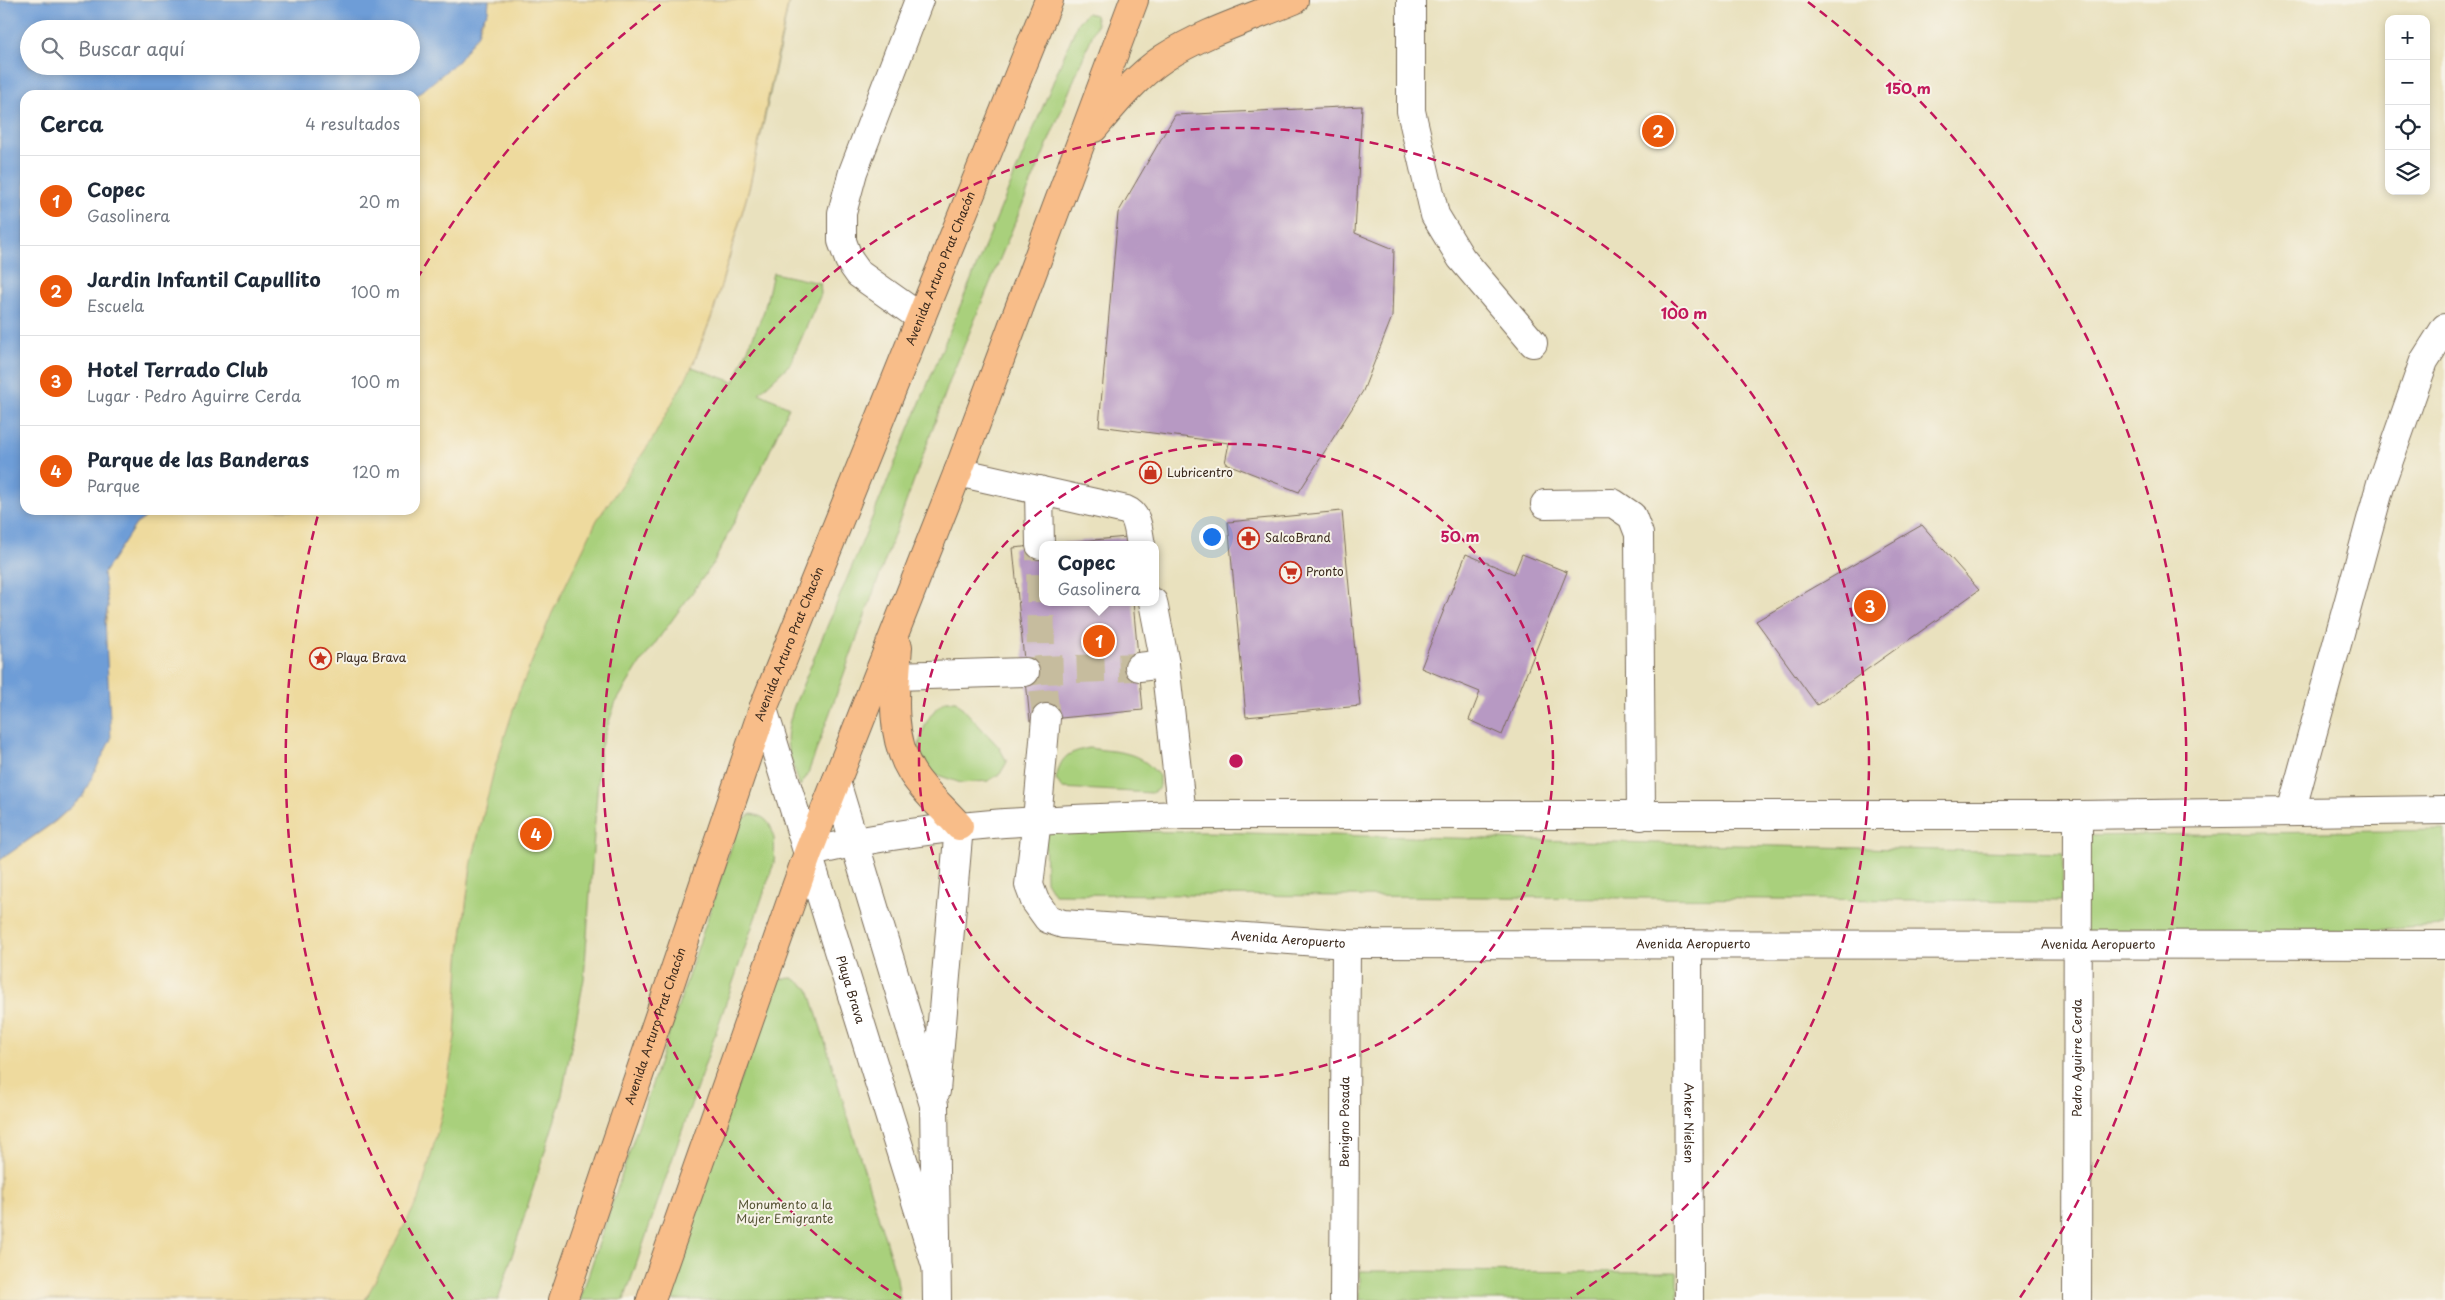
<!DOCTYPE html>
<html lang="es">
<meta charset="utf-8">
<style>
body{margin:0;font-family:"Playpen Sans",sans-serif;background:#f6f6f7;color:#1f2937}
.controls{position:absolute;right:15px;top:15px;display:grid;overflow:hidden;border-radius:10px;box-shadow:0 2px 8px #0003}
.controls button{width:45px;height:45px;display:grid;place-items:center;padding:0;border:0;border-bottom:1px solid #e0e1e3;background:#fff;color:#1f2937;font:25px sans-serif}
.you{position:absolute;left:1211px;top:536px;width:18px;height:18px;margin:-12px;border:4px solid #fff;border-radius:50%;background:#1a73e8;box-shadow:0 0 0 8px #1a73e833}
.badge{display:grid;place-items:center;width:32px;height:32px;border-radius:50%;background:#ea580c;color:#fff;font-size:16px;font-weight:700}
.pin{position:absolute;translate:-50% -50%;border:2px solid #fff;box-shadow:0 1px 5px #0006}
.popup{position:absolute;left:1039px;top:541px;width:120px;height:65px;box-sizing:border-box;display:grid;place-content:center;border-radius:10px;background:#fff;filter:drop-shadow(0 1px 4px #0005);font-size:16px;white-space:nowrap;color:#747a83}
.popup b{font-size:19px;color:#1f2937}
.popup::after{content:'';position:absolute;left:50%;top:100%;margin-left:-10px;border:10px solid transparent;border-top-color:#fff}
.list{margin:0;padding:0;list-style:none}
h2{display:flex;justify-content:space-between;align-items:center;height:65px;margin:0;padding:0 20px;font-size:21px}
h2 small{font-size:16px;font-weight:400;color:#747a83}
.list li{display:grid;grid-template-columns:32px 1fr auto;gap:15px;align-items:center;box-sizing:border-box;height:90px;padding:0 20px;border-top:1px solid #e0e1e3}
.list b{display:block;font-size:19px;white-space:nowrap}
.list p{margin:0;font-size:16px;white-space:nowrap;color:#747a83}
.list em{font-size:16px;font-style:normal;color:#747a83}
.icon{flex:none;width:28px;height:28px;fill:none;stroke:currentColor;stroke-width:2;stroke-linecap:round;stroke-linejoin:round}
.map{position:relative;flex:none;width:2445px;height:1300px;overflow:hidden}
.search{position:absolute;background:#fff;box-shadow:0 2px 8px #0003;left:20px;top:20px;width:400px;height:55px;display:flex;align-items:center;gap:12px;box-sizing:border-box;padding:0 18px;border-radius:28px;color:#747a83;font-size:19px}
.panel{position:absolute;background:#fff;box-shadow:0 2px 8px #0003;left:20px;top:90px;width:400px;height:425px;border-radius:15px}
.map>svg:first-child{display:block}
.green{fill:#a9d07b;stroke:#727d4c}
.sand{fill:#eeda9e;stroke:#94825e}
.water{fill:#6e9dd7;stroke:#54647a;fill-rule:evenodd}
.building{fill:#b799c3}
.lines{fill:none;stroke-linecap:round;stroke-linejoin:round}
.minor-tunnel{stroke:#c6bc9e;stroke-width:28;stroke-dasharray:28 14;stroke-linecap:butt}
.minor-casing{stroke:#786a56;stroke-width:30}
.major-casing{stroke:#786a56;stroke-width:30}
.minor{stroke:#fff;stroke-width:28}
.major{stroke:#f8bd89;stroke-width:28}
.ring{fill:none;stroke:#c2185b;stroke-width:2.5;stroke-dasharray:9 6}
.labels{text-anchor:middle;stroke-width:4;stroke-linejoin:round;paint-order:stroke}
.street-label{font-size:12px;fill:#3b2a1e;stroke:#f7f3e8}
.poi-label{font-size:12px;fill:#3b2a1e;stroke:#f7f3e8;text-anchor:start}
.park-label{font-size:12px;fill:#565435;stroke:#f7f3e8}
.centre{fill:#c2185b;stroke:#f7f3e8;stroke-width:2.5}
.ring-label{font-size:15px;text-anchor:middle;font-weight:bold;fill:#c2185b;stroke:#f7f3e8;stroke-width:4;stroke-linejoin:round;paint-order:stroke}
</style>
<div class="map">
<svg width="2445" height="1300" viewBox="0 0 2445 1300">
<rect width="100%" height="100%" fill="#f7f3e8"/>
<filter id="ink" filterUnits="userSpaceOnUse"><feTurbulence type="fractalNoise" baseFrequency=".02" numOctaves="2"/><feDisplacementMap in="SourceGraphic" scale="10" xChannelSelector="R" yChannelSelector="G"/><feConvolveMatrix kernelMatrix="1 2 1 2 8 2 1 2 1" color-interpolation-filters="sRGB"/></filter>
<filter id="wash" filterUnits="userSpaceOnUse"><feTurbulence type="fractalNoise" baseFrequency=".0096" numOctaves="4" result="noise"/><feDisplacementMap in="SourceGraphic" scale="20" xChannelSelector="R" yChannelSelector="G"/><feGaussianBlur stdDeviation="1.12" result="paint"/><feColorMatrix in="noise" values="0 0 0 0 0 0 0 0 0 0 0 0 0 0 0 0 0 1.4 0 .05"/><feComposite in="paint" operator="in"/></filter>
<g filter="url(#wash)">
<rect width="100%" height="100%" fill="#e9e1be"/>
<!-- green -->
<path class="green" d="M789,0C765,124 737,249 692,367L734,382L764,311L773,273L820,283L821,294L790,364L759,393L789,407L768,455L713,564L637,668L615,704L600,749L584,979L561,1100L498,1300H365L368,1295L455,1037L459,959L471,865L486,803L458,780Z
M1087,13L1095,15L1097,24L952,375L807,776L800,786C787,748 782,745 794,706L1078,22Z
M945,701H956L999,747L1007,762L1000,774L988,781L961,783L929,772L917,756C921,734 926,714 945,701Z
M1089,748C1120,753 1138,749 1159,776V788L1152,793L1062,788L1056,779C1061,756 1067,753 1089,748Z
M751,814C777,817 775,842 774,863L624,1300H580L740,821Z
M2445,830V926L2078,944L2081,836Z
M1045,831L1206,832L2063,853L2062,901L1054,894L1046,881Z
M793,978L809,989L897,1278L900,1300H666L716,1143L779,979Z
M1360,1271L1678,1272V1300H1360Z"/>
<!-- sand -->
<path class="sand" d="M489,0H789L749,189L713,313L692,367L652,440L597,520L552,613L518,695L494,770L471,865L459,959L455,1037L441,1118L420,1196L365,1300H0V860L55,822L82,797L108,606L103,574L136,524L145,518L149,510H415V97L478,34C481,22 488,13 489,0Z"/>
<!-- water -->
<path class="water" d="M0,0H489L488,12L481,21L478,34L458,61L415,97V95H25V510H149L145,518L136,524L103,574L108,606L105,620L111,739L82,797L55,821L0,860ZM29,29H411V66H29Z"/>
<g id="blocks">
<!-- building -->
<path class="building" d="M1362,106L1355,233L1394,249L1392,317L1363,391L1299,492L1225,463L1229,443L1099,426L1118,213L1175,115Z
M1342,511L1360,706L1246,717L1228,522Z
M1922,525L1979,590L1817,705L1756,621Z
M1127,537V545H1061L1060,543Z
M1043,545V602H1133L1143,710L1030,721L1013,548Z
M1466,554L1514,574L1522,554L1567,572L1502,735L1469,720L1480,692L1421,668Z"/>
</g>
</g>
<g filter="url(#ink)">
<use href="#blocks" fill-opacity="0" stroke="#786a56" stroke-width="1"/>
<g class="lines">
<!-- minor-tunnel -->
<path class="minor-tunnel" d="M1025,672L1041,670L1040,545
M1046,718L1041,670L1139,667"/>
<defs>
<g id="minor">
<path d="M919,0L853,172L842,213V241L849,260L859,274L921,318"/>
<path d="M1411,0V111L1435,215L1461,258L1533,343"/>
<path d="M958,472L1126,510C1139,515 1138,532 1141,545"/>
<path d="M1039,490L1040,545"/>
<path d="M1545,504L1613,503L1632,516L1639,534L1641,816"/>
<path d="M1153,602L1165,664L1182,815"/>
<path d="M1139,667L1165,664"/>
<path d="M896,676L1025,672"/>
<path id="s1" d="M763,709L937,1269"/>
<path id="s2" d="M1046,718L1037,820L1029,885L1035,901L1048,919L1063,924L1346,944L2445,945"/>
<path d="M836,782L934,1105L937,1300"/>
<path d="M2291,812L2381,483L2424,361L2445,328"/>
<path d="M808,853C930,822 1057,819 1182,815H2078L2445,810"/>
<path id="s3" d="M1688,944L1689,1300"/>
<path d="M936,1091L959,826"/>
<path id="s4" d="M1344,1300L1346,944"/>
<path id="s5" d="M2077,1300L2078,815"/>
</g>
<g id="major">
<path d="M1094,128C1115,103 1137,76 1164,58C1204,32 1251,18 1294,0"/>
<path d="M898,647C895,687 889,735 911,771C922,790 945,810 959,826"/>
<path id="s6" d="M563,1300L763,709L1049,0"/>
<path d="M651,1300L808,853L958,472L1134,0"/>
</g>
</defs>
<!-- minor casing -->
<use href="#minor" class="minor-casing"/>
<!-- major casing -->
<use href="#major" class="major-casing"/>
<!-- minor -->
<use href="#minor" class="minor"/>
<!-- major -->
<use href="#major" class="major"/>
</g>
</g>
<!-- distance rings -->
<g class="ring">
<circle cx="1236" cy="761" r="317"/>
<path d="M901 1298A633 633 0 1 1 1571 1298"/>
<path d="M453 1299A950 950 0 0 1 318 515M417 279A950 950 0 0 1 664 2M1808 2A950 950 0 0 1 2019 1299"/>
</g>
<!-- icons -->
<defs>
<symbol id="shop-ring" viewBox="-11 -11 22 22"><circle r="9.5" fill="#f7f3e8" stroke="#c8321e" stroke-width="1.5"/><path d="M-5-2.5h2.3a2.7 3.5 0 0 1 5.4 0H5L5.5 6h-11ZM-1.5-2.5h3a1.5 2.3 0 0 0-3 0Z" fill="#c8321e"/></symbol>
<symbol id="pharmacy-ring" viewBox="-11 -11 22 22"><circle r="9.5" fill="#f7f3e8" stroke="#c8321e" stroke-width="1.5"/><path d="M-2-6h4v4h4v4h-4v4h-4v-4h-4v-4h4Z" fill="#c8321e"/></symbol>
<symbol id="supermarket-ring" viewBox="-11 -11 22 22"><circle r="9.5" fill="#f7f3e8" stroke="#c8321e" stroke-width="1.5"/><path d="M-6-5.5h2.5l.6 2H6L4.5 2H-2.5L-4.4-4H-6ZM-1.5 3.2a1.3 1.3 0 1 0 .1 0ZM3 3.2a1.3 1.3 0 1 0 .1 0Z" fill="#c8321e"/></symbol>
<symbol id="sight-ring" viewBox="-11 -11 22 22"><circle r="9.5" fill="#f7f3e8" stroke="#c8321e" stroke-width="1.5"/><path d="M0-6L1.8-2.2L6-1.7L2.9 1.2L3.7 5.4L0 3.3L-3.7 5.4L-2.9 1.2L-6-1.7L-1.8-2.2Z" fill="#c8321e"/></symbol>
</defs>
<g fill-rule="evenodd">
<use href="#shop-ring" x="1138" y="460" width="25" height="25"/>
<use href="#pharmacy-ring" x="1236" y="526" width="25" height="25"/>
<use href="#supermarket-ring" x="1278" y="560" width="25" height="25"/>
<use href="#sight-ring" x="308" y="646" width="25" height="25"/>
</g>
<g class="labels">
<!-- street labels -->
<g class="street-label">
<text dy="4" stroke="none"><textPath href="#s6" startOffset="1099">Avenida Arturo Prat Chacón</textPath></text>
<text dy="4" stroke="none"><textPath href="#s6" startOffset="694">Avenida Arturo Prat Chacón</textPath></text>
<text dy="4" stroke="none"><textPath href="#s2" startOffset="449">Avenida Aeropuerto</textPath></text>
<text dy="4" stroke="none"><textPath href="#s2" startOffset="854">Avenida Aeropuerto</textPath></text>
<text dy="4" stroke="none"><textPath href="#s2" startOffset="1259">Avenida Aeropuerto</textPath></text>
<text dy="4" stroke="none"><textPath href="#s1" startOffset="294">Playa Brava</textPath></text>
<text dy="4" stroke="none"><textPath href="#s6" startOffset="289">Avenida Arturo Prat Chacón</textPath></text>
<text dy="4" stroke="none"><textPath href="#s5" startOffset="242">Pedro Aguirre Cerda</textPath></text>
<text dy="4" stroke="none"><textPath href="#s4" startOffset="178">Benigno Posada</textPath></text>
<text dy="4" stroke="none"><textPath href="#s3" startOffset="179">Anker Nielsen</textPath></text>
</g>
<!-- poi labels -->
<g class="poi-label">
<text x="1167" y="477">Lubricentro</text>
<text x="1265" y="542">SalcoBrand</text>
<text x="1306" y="576">Pronto</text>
<text x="336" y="662">Playa Brava</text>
</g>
<!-- park labels -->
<g class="park-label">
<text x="785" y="1209">Monumento a la<tspan x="785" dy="14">Mujer Emigrante</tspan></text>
</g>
</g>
<circle cx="1236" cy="761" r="8" class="centre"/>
<g class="ring-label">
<text x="1908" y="94">150 m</text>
<text x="1684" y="319">100 m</text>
<text x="1460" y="542">50 m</text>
</g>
</svg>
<div class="controls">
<button>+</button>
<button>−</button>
<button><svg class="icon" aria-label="locate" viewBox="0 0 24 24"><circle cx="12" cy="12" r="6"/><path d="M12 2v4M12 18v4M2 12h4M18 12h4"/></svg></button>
<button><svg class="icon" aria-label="layers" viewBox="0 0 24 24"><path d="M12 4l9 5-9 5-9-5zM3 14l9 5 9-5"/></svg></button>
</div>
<div class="you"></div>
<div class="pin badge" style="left:1099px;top:641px">1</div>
<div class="popup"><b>Copec</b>Gasolinera</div>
<div class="pin badge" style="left:1658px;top:131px">2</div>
<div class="pin badge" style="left:1870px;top:606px">3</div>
<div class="pin badge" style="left:536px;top:834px">4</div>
<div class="search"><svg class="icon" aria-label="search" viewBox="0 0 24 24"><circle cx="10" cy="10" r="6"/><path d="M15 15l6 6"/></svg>Buscar aquí</div>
<section class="panel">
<h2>Cerca<small>4 resultados</small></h2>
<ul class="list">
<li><span class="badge">1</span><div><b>Copec</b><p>Gasolinera</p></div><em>20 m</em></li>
<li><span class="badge">2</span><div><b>Jardin Infantil Capullito</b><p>Escuela</p></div><em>100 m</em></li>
<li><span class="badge">3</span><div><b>Hotel Terrado Club</b><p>Lugar · Pedro Aguirre Cerda</p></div><em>100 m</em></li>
<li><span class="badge">4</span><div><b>Parque de las Banderas</b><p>Parque</p></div><em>120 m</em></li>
</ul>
</section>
</div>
